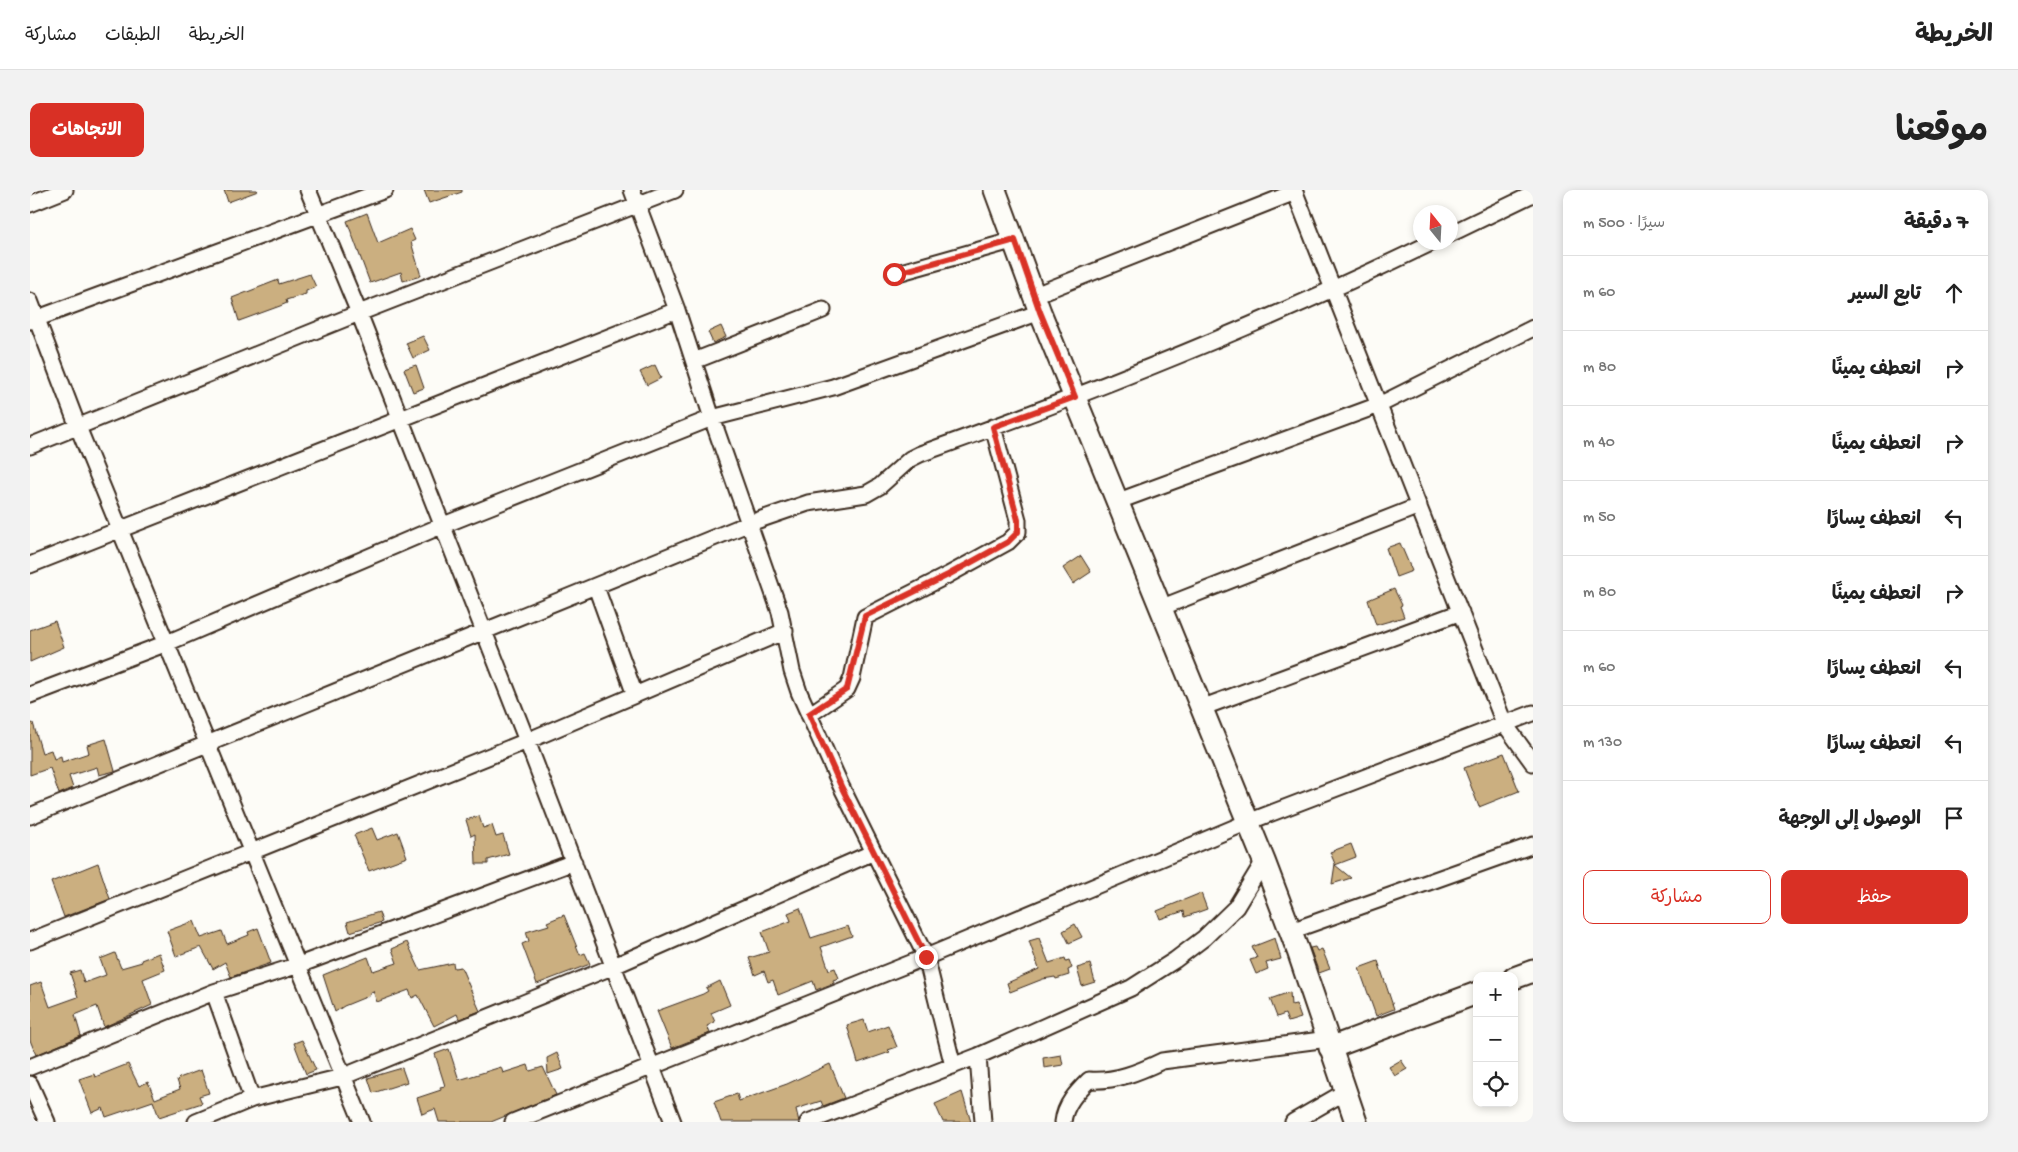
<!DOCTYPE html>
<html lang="ar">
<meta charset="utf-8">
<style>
body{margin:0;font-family:"Gochi Hand","Playpen Sans Arabic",sans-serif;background:#f2f2f2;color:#222;direction:rtl}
.controls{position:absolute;right:15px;bottom:15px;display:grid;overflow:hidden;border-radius:10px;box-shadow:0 2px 8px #0003}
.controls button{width:45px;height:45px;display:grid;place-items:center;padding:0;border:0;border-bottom:1px solid #e0e0e0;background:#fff;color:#222;font:25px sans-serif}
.compass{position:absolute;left:1383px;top:15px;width:45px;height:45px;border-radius:50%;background:#fff;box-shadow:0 2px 8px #0003;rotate:342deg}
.stop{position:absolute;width:15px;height:15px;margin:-11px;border:4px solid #d93025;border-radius:50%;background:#fff}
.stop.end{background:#d93025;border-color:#fff;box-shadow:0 1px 5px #0008}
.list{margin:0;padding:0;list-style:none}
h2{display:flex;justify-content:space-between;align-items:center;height:65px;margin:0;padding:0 20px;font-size:21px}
h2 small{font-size:16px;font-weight:400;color:#767676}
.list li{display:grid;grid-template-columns:32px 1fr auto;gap:15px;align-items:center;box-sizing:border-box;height:75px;padding:0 20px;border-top:1px solid #e0e0e0}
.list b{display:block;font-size:19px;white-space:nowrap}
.list em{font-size:16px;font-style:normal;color:#767676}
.actions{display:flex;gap:10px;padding:15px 20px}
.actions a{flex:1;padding:11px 0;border:1px solid #d93025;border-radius:10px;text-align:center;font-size:18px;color:#d93025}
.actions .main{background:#d93025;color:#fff}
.icon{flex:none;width:28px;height:28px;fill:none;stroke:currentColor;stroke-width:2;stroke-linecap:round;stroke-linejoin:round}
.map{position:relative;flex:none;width:1503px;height:932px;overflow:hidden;direction:ltr;border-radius:10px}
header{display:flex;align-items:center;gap:30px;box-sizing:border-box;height:70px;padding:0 25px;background:#fff;border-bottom:1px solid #e0e0e0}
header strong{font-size:24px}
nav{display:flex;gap:28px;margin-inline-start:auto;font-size:18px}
.intro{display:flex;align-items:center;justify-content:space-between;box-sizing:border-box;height:120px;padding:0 30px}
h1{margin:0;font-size:35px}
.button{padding:12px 22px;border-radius:10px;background:#d93025;color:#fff;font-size:18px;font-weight:700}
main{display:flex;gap:30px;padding:0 30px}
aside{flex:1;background:#fff;border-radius:10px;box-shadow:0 2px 8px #0003}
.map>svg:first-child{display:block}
.building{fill:#cbaf80;stroke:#3b2a1e}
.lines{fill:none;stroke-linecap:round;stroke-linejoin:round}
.street-casing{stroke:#3b2a1e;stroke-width:19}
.secondary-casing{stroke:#3b2a1e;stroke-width:25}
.street{stroke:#fdfcf7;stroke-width:15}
.secondary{stroke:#fdfcf7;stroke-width:21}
.route{stroke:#d93025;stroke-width:6}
</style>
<header>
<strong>الخريطة</strong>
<nav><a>الخريطة</a><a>الطبقات</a><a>مشاركة</a></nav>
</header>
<div class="intro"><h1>موقعنا</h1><a class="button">الاتجاهات</a></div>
<main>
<aside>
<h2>7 دقيقة<small>سيرًا · 500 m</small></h2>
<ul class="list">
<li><svg class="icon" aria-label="ahead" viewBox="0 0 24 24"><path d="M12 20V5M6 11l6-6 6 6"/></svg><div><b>تابع السير</b></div><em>60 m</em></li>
<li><svg class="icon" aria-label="right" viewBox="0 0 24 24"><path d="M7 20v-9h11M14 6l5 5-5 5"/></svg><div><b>انعطف يمينًا</b></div><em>80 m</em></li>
<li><svg class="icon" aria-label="right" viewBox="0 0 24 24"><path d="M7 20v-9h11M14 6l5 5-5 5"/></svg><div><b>انعطف يمينًا</b></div><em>40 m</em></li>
<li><svg class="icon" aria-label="left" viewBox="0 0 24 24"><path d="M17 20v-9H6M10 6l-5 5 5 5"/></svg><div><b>انعطف يسارًا</b></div><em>50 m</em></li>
<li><svg class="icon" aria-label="right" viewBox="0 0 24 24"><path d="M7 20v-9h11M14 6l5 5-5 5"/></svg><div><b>انعطف يمينًا</b></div><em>80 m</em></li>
<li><svg class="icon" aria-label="left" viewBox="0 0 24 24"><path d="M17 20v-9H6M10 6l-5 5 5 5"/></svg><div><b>انعطف يسارًا</b></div><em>60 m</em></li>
<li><svg class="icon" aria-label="left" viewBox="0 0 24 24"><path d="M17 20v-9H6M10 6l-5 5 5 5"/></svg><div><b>انعطف يسارًا</b></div><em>130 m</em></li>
<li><svg class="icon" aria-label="arrive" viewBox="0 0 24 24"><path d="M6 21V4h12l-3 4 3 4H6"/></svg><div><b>الوصول إلى الوجهة</b></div></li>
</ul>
<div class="actions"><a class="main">حفظ</a><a>مشاركة</a></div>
</aside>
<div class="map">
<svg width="1503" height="932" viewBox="0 0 1503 932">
<rect width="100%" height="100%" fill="#fdfcf7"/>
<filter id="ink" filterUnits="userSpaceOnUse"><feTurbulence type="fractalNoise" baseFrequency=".02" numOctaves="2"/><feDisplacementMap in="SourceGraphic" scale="10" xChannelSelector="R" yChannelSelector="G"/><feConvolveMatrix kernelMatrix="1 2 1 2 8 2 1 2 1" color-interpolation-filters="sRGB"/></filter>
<g filter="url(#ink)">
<!-- building -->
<path class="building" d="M194,0H227L228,1L198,12Z
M394,0H432V2L399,13Z
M337,23L348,53L380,39L385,50L381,52L391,86L373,91L371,82L340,93L317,31Z
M280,84L286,97L276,101V104L256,110L257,113L250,116L209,131L202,108L248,90L249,94Z
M691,136L696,147L683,153L678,142Z
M393,146L400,160L383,168L376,153Z
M386,175L394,198L383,202L374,179Z
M625,175L631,188L617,195L610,182Z
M1370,353L1382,381L1366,387L1356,358Z
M1051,366L1061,382L1043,394L1033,378Z
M1364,399L1372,415L1370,416L1374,427L1346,435L1338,410Z
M25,431L34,457L0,472V440Z
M3,533L12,563L21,560L24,569L31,566L32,572L59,563L57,555L76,549L85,581L69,585L67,577L39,586L43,598L29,604L20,578L0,585V534Z
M1474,563L1489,601L1449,617L1434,578Z
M449,626L453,638L462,635L466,647L473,645L479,664L458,670V674H446L445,644L441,646L436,630Z
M342,638L347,650L368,642L377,667L339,681L324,645Z
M1321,654L1326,667L1305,675L1321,688L1302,694L1305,674L1300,662Z
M68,673L80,709L34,727L21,692Z
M1171,703L1177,719L1155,727L1154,721L1130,729L1127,721Z
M770,718L781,748L818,736L822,746L791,757L799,780L805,778L809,788L803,790L804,793L786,800L783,791L748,805L743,790L738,792L734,781L725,785L719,768L739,762L732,742L761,731L758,723Z
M349,722L352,732L320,742L317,732Z
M534,725L550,765L555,763L560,774L507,794L492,754L499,751L496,742L519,735L517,732Z
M164,731L171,748L192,741L197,754L219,745L218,742L228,738L241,773L201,787L195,772L183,779L171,757L146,766L137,741Z
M1045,734L1052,747L1039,753L1033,741Z
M1009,748L1019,773L1035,768L1036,771L1039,770L1042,778L1038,780L1039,785L1026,789L1025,787L1013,789L980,802L977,793L1009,779L999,751Z
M1245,748L1251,769L1236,773L1238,779L1226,784L1220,770L1227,768L1222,757Z
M377,752L390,780L423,773L424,778L431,777L450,821L429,829L427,824L404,836L388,805L382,808L379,800L347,812L343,801L336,807L314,816L305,822L293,785L338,767L343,781L367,773L362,759Z
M1285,757L1287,761L1292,759L1300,779L1289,783L1280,758Z
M85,763L91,778L112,772L111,770L129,763L135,780L113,789L122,815L74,837L67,816L45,825L51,846L6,865L0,850V796L11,792L20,817L48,807L40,783L50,780L54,793L76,785L70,769Z
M1348,771L1364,819L1346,826L1329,778Z
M1060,774L1065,792L1052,796L1047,778Z
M690,791L700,815L681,823L685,832L677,836L680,843L642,858L627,821L673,804L678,801L676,798Z
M1260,802L1261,815L1266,814L1271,828L1258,832L1255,824L1247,827L1240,809Z
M834,830L838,842L858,835L867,857L858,860L860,862L828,873L817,835Z
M272,850L286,880L276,884L264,853Z
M419,859L429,890L471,877L473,883L498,875L500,881L513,877L526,905L461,932H409L405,919L392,924L387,908L411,900L410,897L415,896L405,864Z
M527,863L533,879L518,884L517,868Z
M1031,865L1033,875L1014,878L1013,868Z
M1371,870L1377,879L1365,886L1359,877Z
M98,874L109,896L118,892L125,909L150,899L147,890L149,888L171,880L179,903L169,906L172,913L129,927L123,911L76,927L73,918L62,923L49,889L64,884L65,887Z
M800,874L814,908L793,916L791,911L766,919L769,932H691L684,912L707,904L709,911L757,894Z
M372,878L377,892L343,903L338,888Z
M932,902L941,932H913L905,914Z"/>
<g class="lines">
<defs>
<path id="street" d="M278,0L329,123L497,551L643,932
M602,0L647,120L682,228L750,422L762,481L769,502L811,596L896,767L923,876
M1264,0L1474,533L1503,573
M0,14L35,0
M1420,44L1503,4
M864,84L985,50
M1005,105L1265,2
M0,111L48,237L332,932
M0,131L355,0
M664,171L793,120
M0,256L329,123L645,0
M1086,312L1349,215L1503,138
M0,375L647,120
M566,397L605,505
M1130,418L1389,316
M0,505L137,453L411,336L682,228L803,197L1010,122
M1171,518L1431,422
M779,525L817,499L822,488L835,427L918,385L978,352L988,342V330L963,237
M0,626L720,333L778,313L836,304L850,296L880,269L890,264C1064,202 1236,133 1403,52
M1261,741L1503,655
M0,751L497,551L755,441
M184,802L222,909
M948,866L953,932
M0,877L184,802L269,775L544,672
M0,894L17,932
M166,932L222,909L312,887L584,776L844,662
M483,932L896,767L1218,632L1503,523
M778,932L948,866L1101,798L1145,770L1174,748L1206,717L1234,671
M1033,932C1035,914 1047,902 1059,890C1085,892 1109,882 1132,871L1298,849
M1263,932L1315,902"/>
<path id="secondary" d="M965,0L1010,122L1234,671L1268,761L1326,932
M1484,788L1503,781
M1300,858L1447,803"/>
</defs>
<!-- street casing -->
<use href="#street" class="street-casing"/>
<!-- secondary casing -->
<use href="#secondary" class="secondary-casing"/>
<!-- street -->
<use href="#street" class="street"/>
<!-- secondary -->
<use href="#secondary" class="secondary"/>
</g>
</g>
<g class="lines" filter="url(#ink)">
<!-- route -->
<path class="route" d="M864,84L985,50L1010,122L1045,207L963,237L988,330V342L978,352L918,385L835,426L817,499L779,524L811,596L896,767"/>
</g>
</svg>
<div class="controls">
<button>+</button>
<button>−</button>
<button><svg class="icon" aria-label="locate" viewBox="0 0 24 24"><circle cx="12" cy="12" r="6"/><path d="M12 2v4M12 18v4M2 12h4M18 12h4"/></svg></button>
</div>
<svg class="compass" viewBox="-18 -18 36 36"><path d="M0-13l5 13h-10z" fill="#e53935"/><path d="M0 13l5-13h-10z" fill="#767676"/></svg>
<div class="stop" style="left:864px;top:84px"></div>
<div class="stop end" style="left:896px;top:767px"></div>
</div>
</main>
